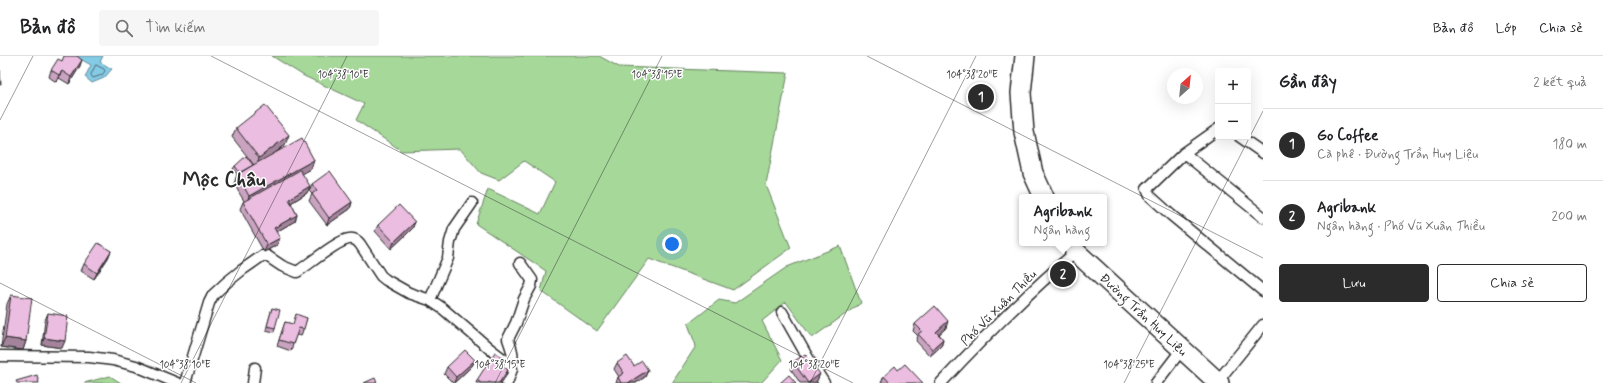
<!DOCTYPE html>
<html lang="vi">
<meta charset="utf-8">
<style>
body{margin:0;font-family:Mynerve,sans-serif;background:#f6f6f6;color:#202124}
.controls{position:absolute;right:12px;top:12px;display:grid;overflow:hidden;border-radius:4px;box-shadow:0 4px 16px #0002}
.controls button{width:36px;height:36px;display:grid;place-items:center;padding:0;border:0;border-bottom:1px solid #e0e0e0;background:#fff;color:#202124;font:20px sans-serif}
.compass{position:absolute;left:1167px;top:12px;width:36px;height:36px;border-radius:50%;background:#fff;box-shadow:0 4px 16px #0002;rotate:27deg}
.you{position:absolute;left:672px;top:188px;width:14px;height:14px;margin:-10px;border:3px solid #fff;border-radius:50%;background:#1a73e8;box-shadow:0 0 0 6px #1a73e833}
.badge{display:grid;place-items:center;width:26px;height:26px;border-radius:50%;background:#2b2b2b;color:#fff;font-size:13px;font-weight:700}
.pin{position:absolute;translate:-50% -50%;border:2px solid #fff;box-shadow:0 1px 4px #0006}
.popup{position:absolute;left:1019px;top:138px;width:88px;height:52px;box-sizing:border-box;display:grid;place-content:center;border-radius:4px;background:#fff;filter:drop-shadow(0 1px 3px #0005);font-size:13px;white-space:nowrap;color:#757577}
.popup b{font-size:15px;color:#202124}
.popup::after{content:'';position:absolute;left:50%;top:100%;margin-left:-8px;border:8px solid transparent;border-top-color:#fff}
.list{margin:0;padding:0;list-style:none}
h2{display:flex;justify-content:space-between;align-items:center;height:52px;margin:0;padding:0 16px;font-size:17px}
h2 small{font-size:13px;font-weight:400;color:#757577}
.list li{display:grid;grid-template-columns:26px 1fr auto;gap:12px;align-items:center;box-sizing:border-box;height:72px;padding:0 16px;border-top:1px solid #e0e0e0}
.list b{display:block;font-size:15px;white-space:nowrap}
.list p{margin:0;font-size:13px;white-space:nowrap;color:#757577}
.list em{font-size:13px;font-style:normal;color:#757577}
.actions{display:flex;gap:8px;padding:12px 16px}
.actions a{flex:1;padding:9px 0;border:1px solid #2b2b2b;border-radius:4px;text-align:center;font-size:14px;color:#2b2b2b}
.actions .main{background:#2b2b2b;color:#fff}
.icon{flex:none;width:22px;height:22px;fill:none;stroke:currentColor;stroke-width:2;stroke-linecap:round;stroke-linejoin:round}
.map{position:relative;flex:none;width:1263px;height:327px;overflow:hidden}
header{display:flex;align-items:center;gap:24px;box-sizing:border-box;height:56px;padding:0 20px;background:#fff;border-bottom:1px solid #e0e0e0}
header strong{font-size:19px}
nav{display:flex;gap:22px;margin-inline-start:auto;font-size:14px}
.search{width:280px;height:36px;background:#f6f6f6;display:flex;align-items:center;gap:10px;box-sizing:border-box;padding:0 14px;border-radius:4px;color:#757577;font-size:15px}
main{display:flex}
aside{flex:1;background:#fff}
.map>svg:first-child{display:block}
.green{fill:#a6d899;stroke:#688262}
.water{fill:#84cbe5;stroke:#608b9b}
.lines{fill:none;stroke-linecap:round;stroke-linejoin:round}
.shore{stroke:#4f6b75;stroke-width:1}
.street-casing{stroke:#2b2b2b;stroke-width:13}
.highway-casing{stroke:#2b2b2b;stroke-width:22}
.street{stroke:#fff;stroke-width:10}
.highway{stroke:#fff;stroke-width:19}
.wall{fill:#caa3c1;stroke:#2b2b2b}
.shaded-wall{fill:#a4849d;stroke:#2b2b2b}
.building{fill:#ebbde0;stroke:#2b2b2b}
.ticks{fill:none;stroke:#2b2b2b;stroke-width:1;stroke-opacity:0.45}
.labels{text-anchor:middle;stroke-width:3;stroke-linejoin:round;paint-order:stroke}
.street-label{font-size:13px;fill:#2b2b2b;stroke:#fff}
.town-label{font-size:21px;font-weight:bold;fill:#2b2b2b;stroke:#fff}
.ticks-label{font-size:10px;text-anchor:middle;fill:#2b2b2b;stroke:#fff;stroke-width:3;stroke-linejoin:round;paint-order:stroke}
</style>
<header>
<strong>Bản đồ</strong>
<div class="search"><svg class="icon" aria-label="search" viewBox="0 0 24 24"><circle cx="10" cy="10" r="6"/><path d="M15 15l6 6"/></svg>Tìm kiếm</div>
<nav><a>Bản đồ</a><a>Lớp</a><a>Chia sẻ</a></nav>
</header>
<main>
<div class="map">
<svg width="1263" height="327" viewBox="0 0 1263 327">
<rect width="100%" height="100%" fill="#fff"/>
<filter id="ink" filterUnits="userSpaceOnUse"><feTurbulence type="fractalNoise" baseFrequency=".025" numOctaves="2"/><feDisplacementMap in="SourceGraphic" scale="8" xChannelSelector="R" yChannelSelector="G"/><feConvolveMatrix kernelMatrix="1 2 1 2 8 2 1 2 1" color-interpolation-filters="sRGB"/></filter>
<g filter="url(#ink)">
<!-- green -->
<path class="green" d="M272,0H599L619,11L788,17L766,129L791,192L733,234L649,203L597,275L541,235L546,215L476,168L488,133L540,158L555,126L524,105L499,124L481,117L460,93L402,95L356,64L364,48L304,20Z
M840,190L861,247L812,282L786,246L762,265L782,304L761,327H672L696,290L688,268L719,244L735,247L787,211Z
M110,320L121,327H84Z"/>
<!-- water -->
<path class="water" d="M75,0H103L100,6L112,13L104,22L92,27L85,21L91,9Z"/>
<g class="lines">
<!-- shore -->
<path class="shore" d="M96,9L104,13L105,15L102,19L93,22L91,19Z"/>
<defs>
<path id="street" d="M1218,73L1184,97L1147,133L1150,140L1171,159L1263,235
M1240,81L1263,97
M1184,97L1263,161
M430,244L448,202L450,186L454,173L472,147
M782,256L808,302L824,327
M0,300L89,301L113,304L136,310L177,327
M511,310C514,297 512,295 508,283L516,267L524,243L531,230L532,224L520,207
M1217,326L1263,269
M185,327L209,247L213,239L227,226L242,214L262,200H267L282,210L297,216C308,209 338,184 349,183C354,182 357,184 360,188L381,220L386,224L409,237L430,244L442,252L490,293L507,306L512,313L507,327
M253,327L255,312
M941,327C984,281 1028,236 1076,196
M1156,327L1182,293"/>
<path id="highway" d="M1025,0L1021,37L1024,76L1033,117L1044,141
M1071,187L1076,196L1219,327"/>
</defs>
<!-- street casing -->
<use href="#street" class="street-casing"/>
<!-- highway casing -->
<use href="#highway" class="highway-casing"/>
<!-- street -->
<use href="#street" class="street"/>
<!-- highway -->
<use href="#highway" class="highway"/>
</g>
<!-- wall -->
<path class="wall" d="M62,5L80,10L69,28L59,22L56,26L49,21L51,14Z
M236,72L285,89L274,98L314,104L311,113L302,118L307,137L291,147L297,159L295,165L276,176L277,189L264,196L240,153L243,146L244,145L234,128L237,118L233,113L235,110L254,109L232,81Z
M312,128L352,146L350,153L327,169L309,145L312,138L309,135Z
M415,166L412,173L391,193L375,175L378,169Z
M111,195L108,202L94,223L81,215L84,208Z
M11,239L26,285L23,294L1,291L7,248Z
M272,252L275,272L274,276L266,274Z
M48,257L62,292L42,289L45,264Z
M307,262L301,280L296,279L291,295L277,290L285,266L292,268Z
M915,268L946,272L939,278L943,283L941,290L930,300L916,285L918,280L913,275Z
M475,304L472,310L454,327H453L444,318L447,311Z
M793,306L817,325L814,327H800L791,313Z
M617,307L648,314L645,321L636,327H616L618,321H619L614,313Z
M501,309L508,314L506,320L501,327H476L477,324Z
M898,314L923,327H881L884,320Z"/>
<!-- shaded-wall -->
<path class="shaded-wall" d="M82,4L80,10L69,28L71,21Z
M62,15L59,22L56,26L59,19Z
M289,79L285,89L256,112L259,102Z
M314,104L311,113L246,149L249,140Z
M310,130L307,137L286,150L289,143Z
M352,146L350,153L327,169L329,162Z
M297,159L295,165L271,179L274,172Z
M415,166L412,173L391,193L394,186Z
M280,182L277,189L264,196L267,189Z
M111,195L108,202L94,223L97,217Z
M948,265L946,272L934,283L936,276Z
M5,282L26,285L23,294L1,291Z
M44,282L65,285L62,292L42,289Z
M943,283L941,290L930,300L932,293Z
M475,304L472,310L454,327L456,321Z
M508,314L506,320L501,327H499Z
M648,314L645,321L636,327H628Z
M820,318L817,325L814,327H807Z"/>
<!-- building -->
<path class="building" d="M64,0H77L82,4L71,21L62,15L59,19L51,14L58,3L62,5Z
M0,14L1,29H0Z
M265,49L289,79L259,102L236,72Z
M302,82L314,104L249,140L237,118Z
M246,100L253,109L240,117L235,110Z
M300,114L310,130L289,143L297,159L274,172L280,182L267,189L243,146Z
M330,115L352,146L329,162L312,138L317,134L312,128Z
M399,149L415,166L394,186L378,169Z
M98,187L111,195L97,217L84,208Z
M11,239L32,242L26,285L5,282Z
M935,250L948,265L936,276L943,283L932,293L918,278L922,275L915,268Z
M272,252L280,254L275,272L267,270Z
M48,257L68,260L65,285L44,282Z
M296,258L307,262L304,273L299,272L293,288L279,284L285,266L293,268Z
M465,294L475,304L456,321L447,311Z
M495,296L504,302L500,308L508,314L499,327H491L489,326L488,327H481L477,324Z
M805,298L820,318L808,327L793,306Z
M627,300L634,310L642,305L648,314L628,327H621L618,321L624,317L617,307Z
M905,308L923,327H890L884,320L895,310L898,314Z
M37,319L39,327H17L16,325Z
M789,319L796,327H780Z
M375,322L377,327H364Z"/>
</g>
<!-- ticks -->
<path class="ticks" d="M211,0L853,327M867,0L1263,202M0,64L33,0M0,227L196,327M181,327L347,0M495,327L662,0M810,327L976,0M1124,327L1263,55"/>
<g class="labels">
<!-- street labels -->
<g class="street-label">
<text transform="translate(998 251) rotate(-45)" y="5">Phố Vũ Xuân Thiều</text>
<text transform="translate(1144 258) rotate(43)" y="5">Đường Trần Huy Liệu</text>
</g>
<!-- town labels -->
<g class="town-label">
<text x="224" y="130">Mộc Châu</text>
</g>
</g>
<g class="ticks-label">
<text x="343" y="22">104°38'10"E</text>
<text x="657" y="22">104°38'15"E</text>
<text x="972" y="22">104°38'20"E</text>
<text x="185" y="312">104°38'10"E</text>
<text x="500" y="312">104°38'15"E</text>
<text x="814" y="312">104°38'20"E</text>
<text x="1129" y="312">104°38'25"E</text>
</g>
</svg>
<div class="controls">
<button>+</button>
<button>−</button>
</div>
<svg class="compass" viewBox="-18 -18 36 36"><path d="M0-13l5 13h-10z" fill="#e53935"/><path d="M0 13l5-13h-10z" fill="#757577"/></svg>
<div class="you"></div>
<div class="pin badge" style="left:981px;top:41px">1</div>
<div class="pin badge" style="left:1063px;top:218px">2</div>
<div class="popup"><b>Agribank</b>Ngân hàng</div>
</div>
<aside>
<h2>Gần đây<small>2 kết quả</small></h2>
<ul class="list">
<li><span class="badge">1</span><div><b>Go Coffee</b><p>Cà phê · Đường Trần Huy Liệu</p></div><em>180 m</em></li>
<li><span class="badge">2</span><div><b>Agribank</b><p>Ngân hàng · Phố Vũ Xuân Thiều</p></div><em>200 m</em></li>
</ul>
<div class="actions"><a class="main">Lưu</a><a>Chia sẻ</a></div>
</aside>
</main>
